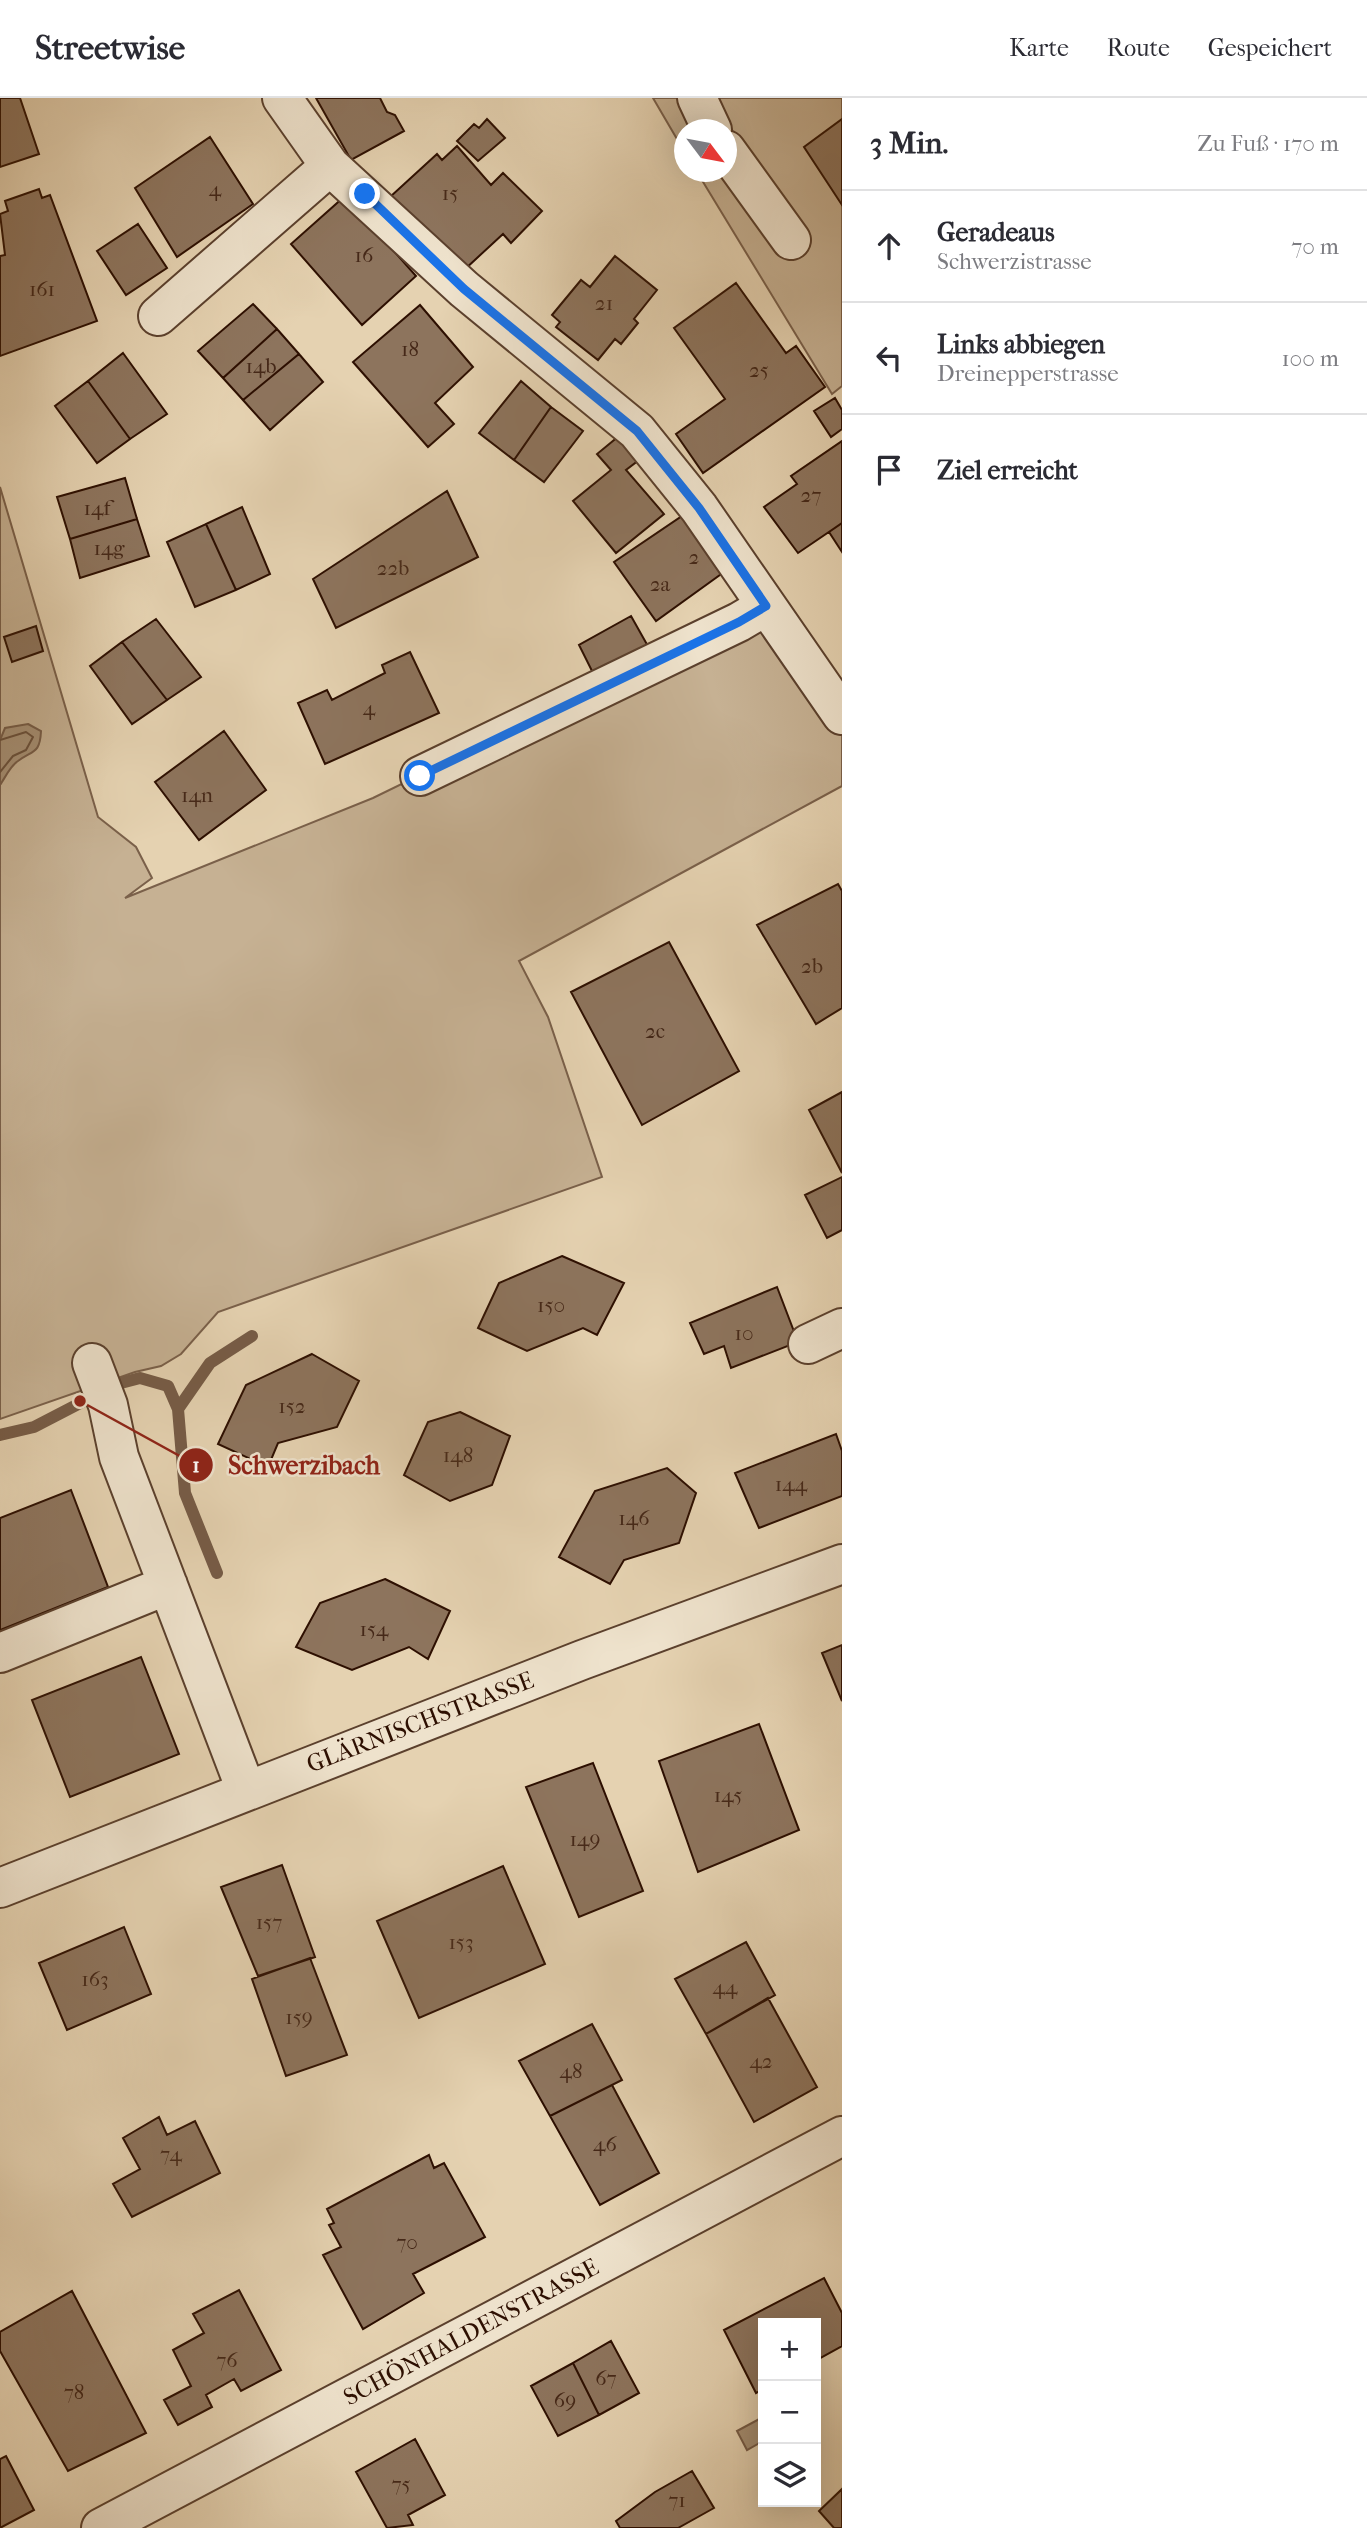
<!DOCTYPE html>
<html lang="de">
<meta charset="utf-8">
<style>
body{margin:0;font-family:"IM FELL French Canon",serif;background:#f7f7f7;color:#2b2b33}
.controls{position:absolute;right:21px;bottom:21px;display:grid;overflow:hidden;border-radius:0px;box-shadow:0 7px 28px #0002}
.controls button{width:63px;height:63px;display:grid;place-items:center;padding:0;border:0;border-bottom:2px solid #e1e1e2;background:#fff;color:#2b2b33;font:35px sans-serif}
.compass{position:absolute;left:674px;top:21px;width:63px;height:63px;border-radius:50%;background:#fff;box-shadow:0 7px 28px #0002;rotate:122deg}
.stop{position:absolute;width:21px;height:21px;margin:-16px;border:5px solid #1a73e8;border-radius:50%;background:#fff}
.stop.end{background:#1a73e8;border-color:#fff;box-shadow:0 2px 7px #0008}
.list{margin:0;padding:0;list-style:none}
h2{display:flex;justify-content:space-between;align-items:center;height:91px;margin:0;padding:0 28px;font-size:30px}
h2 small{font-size:23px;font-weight:400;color:#7c7c81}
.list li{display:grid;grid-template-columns:46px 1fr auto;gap:21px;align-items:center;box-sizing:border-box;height:112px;padding:0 28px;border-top:2px solid #e1e1e2}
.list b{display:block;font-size:26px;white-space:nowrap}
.list p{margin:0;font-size:23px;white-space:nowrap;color:#7c7c81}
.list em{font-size:23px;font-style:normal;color:#7c7c81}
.icon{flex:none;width:38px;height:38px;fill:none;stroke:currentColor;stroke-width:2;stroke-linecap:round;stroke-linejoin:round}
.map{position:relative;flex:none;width:842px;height:2430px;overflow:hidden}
header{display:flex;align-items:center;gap:42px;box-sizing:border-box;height:98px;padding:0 35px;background:#fff;border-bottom:2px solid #e1e1e2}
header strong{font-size:33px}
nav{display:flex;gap:38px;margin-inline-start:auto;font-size:24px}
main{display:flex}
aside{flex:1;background:#fff}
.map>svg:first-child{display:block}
.green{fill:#c6b193;stroke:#7a604a;stroke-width:2}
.water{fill:#a69075;stroke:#765c47;stroke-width:2}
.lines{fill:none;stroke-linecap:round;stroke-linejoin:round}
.shore{stroke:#6a503b;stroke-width:2}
.stream{stroke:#765c47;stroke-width:12}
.building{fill:#8d745d;stroke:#2d0f01;stroke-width:2}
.minor-casing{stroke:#5b402d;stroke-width:42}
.minor{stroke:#eee2cc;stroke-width:38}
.route{stroke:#1a73e8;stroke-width:9}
.labels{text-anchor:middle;stroke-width:5;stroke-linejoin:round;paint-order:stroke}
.number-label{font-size:21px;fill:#452818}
.street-label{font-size:24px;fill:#2d0f01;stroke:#eee2cc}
.leader{fill:none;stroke:#8f2418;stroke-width:2.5}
.callout-dot{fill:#8f2418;stroke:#eee2cc;stroke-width:2.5}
.mark-label{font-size:21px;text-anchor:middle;font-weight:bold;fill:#fff}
.callout-label{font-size:26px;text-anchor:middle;font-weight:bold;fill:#8f2418;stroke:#eee2cc;stroke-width:5;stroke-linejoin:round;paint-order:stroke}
</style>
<header>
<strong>Streetwise</strong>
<nav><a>Karte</a><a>Route</a><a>Gespeichert</a></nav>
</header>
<main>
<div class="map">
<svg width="842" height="2430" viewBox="0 0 842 2430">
<rect width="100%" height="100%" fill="#e5d2b1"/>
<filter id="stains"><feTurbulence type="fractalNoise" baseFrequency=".00286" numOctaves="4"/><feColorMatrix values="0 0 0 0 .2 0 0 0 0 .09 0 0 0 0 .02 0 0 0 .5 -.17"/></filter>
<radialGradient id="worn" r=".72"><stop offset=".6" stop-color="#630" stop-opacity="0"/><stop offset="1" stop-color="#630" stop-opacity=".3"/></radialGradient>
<!-- green -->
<path class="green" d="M653,0H842V288L832,296L697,74H726V32H684V53Z
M0,389L98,719L136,749L152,780L125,800L373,700L766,508L842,617V688L519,863L548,919L602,1079L218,1214L181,1256L161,1268L135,1274L0,1321Z"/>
<!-- water -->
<path class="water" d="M28,626L41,633C40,656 33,652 18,663C10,668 5,680 0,687V642L5,630Z
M763,2319V2343L747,2352L737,2333Z"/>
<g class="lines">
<!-- shore -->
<path class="shore" d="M0,642L26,634L33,639L26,652L13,658L0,674"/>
<!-- stream -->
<path class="stream" d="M0,1337L34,1329L117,1286L140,1280L168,1288L178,1311
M217,1475L185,1395L178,1311L210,1265L252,1238"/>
</g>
<!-- building -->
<path class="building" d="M0,0H20L39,56L0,69Z
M316,0H380L387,14L395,17L404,33L351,62Z
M487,21L505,40L478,63L457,43L474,26L479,30Z
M842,21V107L804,49Z
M210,39L253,106L177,159L135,90Z
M457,48L491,87L503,75L542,113L511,145L503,136L464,172L390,99L437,56L442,62Z
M39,91L42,100L50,97L97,223L0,258V158L5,157L0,116L8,113L5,103Z
M345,98L416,178L362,227L291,146Z
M138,126L167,170L126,197L97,153Z
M615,158L657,192L634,221L638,225L621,246L615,241L598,262L556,229L560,224L552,217L581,182L590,189Z
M736,185L786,255L796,248L825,289L703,375L676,336L725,301L674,230Z
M253,206L277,231L223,280L198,253Z
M420,207L473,269L435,305L454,326L428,349L353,264Z
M277,231L299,256L243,302L223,280Z
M123,255L167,316L130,341L88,283Z
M299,256L323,284L270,332L243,302Z
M88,283L130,341L97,365L55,308Z
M521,283L551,309L514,362L479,335Z
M835,300L842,312V331L831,339L814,313Z
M551,309L583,333L544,384L514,362Z
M619,338L639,362L626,372L664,416L616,455L573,403L611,372L597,356Z
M842,343V425L798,455L764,409L797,386L791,378Z
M125,380L137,421L70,441L57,399Z
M447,393L478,459L336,530L313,481Z
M242,409L270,476L236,492L206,426Z
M685,416L724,474L656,523L614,464Z
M137,421L149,458L80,480L70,441Z
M842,425V454L829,434Z
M206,426L236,492L195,509L167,444Z
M631,518L649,550L593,575L579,547Z
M156,521L201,579L167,602L122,544Z
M36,528L43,553L12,564L4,539Z
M122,544L167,602L132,626L90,568Z
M410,554L439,615L325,666L298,605L327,592L332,602L385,575L382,567Z
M224,633L266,692L199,742L155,684Z
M838,786L842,793V910L816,926L757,827Z
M669,844L739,973L642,1027L571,894Z
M842,994V1075L809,1012Z
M842,1079V1132L827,1140L805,1097Z
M562,1158L624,1185L597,1237L583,1230L527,1253L478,1230L499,1185Z
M777,1189L798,1244L731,1270L724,1248L704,1256L690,1225Z
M312,1256L359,1283L337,1329L278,1345L268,1369L218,1346L246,1287Z
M460,1314L510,1338L492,1387L450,1403L404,1377L428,1324Z
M836,1336L842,1353V1398L759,1430L735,1375Z
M667,1370L696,1395L679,1445L624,1462L610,1486L559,1459L595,1393Z
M71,1392L108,1489L0,1532V1420Z
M385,1481L450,1513L428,1561L409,1549L352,1572L296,1549L320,1505Z
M842,1547V1603L822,1555Z
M141,1559L179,1656L70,1699L32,1602Z
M759,1626L799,1732L698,1774L659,1663Z
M593,1665L643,1793L579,1819L526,1689Z
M282,1767L315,1859L258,1878L221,1789Z
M503,1768L545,1866L419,1920L377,1823Z
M124,1829L151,1896L67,1932L39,1865Z
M746,1844L775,1897L706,1936L675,1881Z
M310,1860L347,1957L286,1978L252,1881Z
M768,1900L817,1989L754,2024L706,1936Z
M592,1926L622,1982L550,2018L519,1963Z
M612,1987L659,2075L600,2107L550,2018Z
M159,2019L167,2037L195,2023L220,2075L132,2119L113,2086L140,2071L123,2040Z
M429,2057L434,2070L444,2065L485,2139L413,2176L424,2195L363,2231L323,2157L341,2149L329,2127L334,2125L327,2111Z
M824,2180L842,2215V2248L817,2262L816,2266V2225H763V2291L756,2295L724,2232Z
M239,2192L281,2272L241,2293L234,2281L206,2297L212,2309L178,2327L164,2302L191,2288L173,2252L204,2235L193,2216Z
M72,2193L146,2335L68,2373L0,2253V2234Z
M611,2243L639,2295L599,2317L573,2265Z
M573,2265L599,2317L558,2338L531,2288Z
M415,2341L445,2397L408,2417L413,2427L387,2430L356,2374Z
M6,2358L34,2412L0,2430V2361Z
M692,2373L714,2410L678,2430H620L616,2423L655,2394Z
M842,2391V2430H834L819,2413Z"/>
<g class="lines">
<defs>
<path id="minor" d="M282,0L330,68L464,191L637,333L699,410L842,617
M697,0L712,32
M726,52L791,142
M158,218L330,68
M420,678L739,524L766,508
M808,1246L842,1230
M92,1265L108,1307L119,1359L246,1692
M0,1555L168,1487
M0,1790L582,1562L842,1466
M101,2430L842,2038"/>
</defs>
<!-- minor casing -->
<use href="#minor" class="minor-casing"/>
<!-- minor -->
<use href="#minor" class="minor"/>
</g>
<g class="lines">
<!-- route -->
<path class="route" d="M365,96L464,191L637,333L699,410L766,508L739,524L420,678"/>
</g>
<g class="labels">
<!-- number labels -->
<g class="number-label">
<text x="215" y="98">4</text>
<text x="450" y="102">15</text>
<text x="364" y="164">16</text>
<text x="42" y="198">161</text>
<text x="604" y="212">21</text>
<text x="410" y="258">18</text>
<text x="261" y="275">14b</text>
<text x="759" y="279">25</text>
<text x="811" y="404">27</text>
<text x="97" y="417">14f</text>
<text x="109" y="457">14g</text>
<text x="694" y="466">2</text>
<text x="393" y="477">22b</text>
<text x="660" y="493">2a</text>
<text x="369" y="617">4</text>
<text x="197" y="704">14n</text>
<text x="812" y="875">2b</text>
<text x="655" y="940">2c</text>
<text x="551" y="1214">150</text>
<text x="744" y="1242">10</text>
<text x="292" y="1315">152</text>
<text x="458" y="1364">148</text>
<text x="791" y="1393">144</text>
<text x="634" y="1427">146</text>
<text x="374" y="1538">154</text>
<text x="728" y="1704">145</text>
<text x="585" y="1748">149</text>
<text x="269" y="1831">157</text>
<text x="461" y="1851">153</text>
<text x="95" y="1888">163</text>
<text x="725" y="1896">44</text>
<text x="299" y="1926">159</text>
<text x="761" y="1970">42</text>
<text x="571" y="1980">48</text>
<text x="605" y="2053">46</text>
<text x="171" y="2063">74</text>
<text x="407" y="2151">70</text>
<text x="227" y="2269">76</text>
<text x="606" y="2287">67</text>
<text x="74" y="2301">78</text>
<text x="565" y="2309">69</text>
<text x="401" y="2393">75</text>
<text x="677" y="2409">71</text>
</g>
<!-- street labels -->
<g class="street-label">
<text transform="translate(420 1624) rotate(-21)" y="8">GLÄRNISCHSTRASSE</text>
<text transform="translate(471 2234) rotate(-28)" y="8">SCHÖNHALDENSTRASSE</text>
</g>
</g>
<!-- callouts -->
<path class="leader" d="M80 1303L196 1367"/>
<g class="callout-dot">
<circle cx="80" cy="1303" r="7"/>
<circle cx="196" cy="1367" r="18"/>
</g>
<g class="mark-label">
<text x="196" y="1374">1</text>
</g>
<g class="callout-label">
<text x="304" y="1376">Schwerzibach</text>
</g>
<rect width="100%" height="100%" filter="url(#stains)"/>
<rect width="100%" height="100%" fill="url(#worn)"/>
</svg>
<div class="controls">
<button>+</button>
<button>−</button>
<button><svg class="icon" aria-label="layers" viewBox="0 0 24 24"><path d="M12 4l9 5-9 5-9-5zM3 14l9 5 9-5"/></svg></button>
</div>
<svg class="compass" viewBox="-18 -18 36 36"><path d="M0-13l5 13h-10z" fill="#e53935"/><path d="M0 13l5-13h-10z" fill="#7c7c81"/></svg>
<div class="stop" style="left:420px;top:678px"></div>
<div class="stop end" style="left:365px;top:96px"></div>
</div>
<aside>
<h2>3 Min.<small>Zu Fuß · 170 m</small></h2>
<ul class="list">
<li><svg class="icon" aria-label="ahead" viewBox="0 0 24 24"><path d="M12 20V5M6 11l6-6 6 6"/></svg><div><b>Geradeaus</b><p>Schwerzistrasse</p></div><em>70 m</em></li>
<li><svg class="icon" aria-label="left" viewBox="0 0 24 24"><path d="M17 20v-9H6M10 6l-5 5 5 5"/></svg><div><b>Links abbiegen</b><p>Dreinepperstrasse</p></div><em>100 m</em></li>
<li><svg class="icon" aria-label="arrive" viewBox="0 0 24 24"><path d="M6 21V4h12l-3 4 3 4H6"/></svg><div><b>Ziel erreicht</b></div></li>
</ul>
</aside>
</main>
